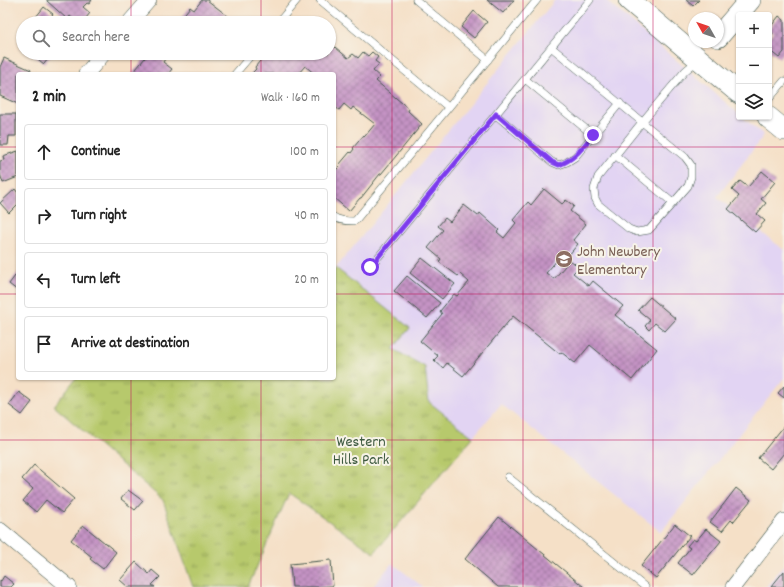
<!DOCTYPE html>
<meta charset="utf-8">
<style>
body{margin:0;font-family:Dekko,sans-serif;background:#f2f2f2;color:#222}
.controls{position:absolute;right:12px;top:12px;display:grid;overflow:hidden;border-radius:4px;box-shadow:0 1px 3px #0004}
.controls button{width:36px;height:36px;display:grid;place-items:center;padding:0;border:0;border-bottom:1px solid #e0e0e0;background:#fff;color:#222;font:20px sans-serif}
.compass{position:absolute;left:688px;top:12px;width:36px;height:36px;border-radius:50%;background:#fff;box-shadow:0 1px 3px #0004;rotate:310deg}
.stop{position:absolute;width:12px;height:12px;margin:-9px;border:3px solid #7c3aed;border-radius:50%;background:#fff}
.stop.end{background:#7c3aed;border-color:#fff;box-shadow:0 1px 4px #0008}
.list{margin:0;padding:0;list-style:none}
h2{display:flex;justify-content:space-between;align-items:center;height:52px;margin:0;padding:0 16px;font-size:17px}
h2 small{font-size:13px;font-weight:400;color:#767676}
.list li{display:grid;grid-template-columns:26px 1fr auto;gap:12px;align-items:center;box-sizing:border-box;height:56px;margin:0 8px 8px;padding:0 8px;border:1px solid #e0e0e0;border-radius:4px}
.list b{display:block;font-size:15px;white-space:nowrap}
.list em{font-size:13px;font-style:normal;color:#767676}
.icon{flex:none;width:22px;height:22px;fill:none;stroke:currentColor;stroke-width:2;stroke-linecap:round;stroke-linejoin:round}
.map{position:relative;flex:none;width:784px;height:587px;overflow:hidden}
.search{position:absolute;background:#fff;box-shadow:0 1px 3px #0004;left:16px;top:16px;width:320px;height:44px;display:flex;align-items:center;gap:10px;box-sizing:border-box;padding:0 14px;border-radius:22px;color:#767676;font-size:15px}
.panel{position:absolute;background:#fff;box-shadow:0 1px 3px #0004;left:16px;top:72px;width:320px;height:308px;border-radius:4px}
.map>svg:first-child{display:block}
.built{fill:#e2d4f3}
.park{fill:url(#park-tufts);stroke:#6b8350}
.building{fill:url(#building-cross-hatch)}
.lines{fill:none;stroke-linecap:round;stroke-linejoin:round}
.lane-casing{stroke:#3f554a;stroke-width:8}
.street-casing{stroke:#3f554a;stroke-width:16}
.secondary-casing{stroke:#3f554a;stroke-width:22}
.lane{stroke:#fff;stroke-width:7}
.street{stroke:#fff;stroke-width:15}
.secondary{stroke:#fff;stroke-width:21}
.route{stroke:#7c3aed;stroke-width:5}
.grid{fill:none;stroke:#c2185b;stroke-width:1;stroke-opacity:0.55}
.labels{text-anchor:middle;stroke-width:4;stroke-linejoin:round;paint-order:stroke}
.education-label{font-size:16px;fill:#785e54;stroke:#f7f3e8;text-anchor:start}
.park-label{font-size:16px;fill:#3d593f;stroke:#f7f3e8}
</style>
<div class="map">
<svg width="784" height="587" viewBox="0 0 784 587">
<defs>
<pattern id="park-tufts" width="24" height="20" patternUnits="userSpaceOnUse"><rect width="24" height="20" fill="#b7c96c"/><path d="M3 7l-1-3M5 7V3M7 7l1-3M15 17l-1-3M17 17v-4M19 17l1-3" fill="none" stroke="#94a45a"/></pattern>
<pattern id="building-cross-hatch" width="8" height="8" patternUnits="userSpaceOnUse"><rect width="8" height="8" fill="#c593c4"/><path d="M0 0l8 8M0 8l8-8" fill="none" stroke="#9f79a0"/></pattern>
</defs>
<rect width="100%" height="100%" fill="#f7f3e8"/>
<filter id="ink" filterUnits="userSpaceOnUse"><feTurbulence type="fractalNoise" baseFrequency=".025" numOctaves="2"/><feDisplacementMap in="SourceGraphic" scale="8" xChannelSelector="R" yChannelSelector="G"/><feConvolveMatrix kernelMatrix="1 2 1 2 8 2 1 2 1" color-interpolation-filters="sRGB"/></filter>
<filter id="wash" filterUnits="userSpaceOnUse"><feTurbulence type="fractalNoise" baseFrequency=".012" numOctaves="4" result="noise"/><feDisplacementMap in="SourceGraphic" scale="16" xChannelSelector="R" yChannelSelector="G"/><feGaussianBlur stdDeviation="0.9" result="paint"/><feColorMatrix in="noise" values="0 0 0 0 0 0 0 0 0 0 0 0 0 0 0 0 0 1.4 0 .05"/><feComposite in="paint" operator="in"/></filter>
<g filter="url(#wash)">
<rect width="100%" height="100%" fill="#f5e0c7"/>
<!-- built -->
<path class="built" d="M555,0H606L739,114V117H742L764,135L717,197L784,250V378L661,532L501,404L473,437L429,402L425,367L392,349L410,328L336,268Z
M392,563L423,587H373Z
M784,565V587H766Z"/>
<!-- park -->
<path class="park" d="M336,268L410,328L393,349L425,367L429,402L473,437L374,553L289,493L248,587H193L163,500L54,406L76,378H334V270Z"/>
<g id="blocks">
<!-- building -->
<path class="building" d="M47,0H92L89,4L87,3L83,7L90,13L82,23H78L70,16L67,19L47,1Z
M202,0H207L229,17L224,23H177L190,7L194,10Z
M487,0H514L503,13Z
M686,0H699L693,6Z
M44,7L53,14L47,21L50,23H31Z
M474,11L487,22L474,38L461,27Z
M779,16L784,20V52L779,58L769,50V38L773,33L769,30V29Z
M298,19L302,23H294Z
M23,39V47L19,44Z
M329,42L348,58L353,54L358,58L363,52L368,56L372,52L378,57L375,61L379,64L373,71L380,77L376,81L409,109L408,111L422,124L401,150L381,174H380L361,198H360L349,211L334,198V169L336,170L340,166L339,165L350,152L351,153L354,149L353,148L364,135L365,136L375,124L353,107L351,110L344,104L339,110L335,107L334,109V74H315L305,66L298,74H251L256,69L255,67L265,55L267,56L269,53H329Z
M30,53H51L52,54L44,64Z
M149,53H158L165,59L163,62L172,69L168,74H132Z
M4,58L31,70L29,74H18V104L0,96V67Z
M0,114H16V136H9L8,145H0Z
M18,151V177L3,183L0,174V161L4,160L3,156Z
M762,171L775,182L761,199L766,203L757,214L765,221L755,232L728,209L739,196L732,190L740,181L748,187Z
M15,189L18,193V204L9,213L0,203Z
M544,189L562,204L566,200L574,206L570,211L586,224L573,240L578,244L563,262L559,258L546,273L554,279L570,260L579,267L573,273L589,286L593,281L623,306L615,315L657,349L632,380L590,345L575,363L561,352L560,354L513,316L463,376L447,363L443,368L434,360L438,356L420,341L442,314L440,311L454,294L457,296L469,282L460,274L458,276L439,262L441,259L428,248L443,230L438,226L445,218L450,222L464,205L478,216L480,213L499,230L497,232L504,238L516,223L513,220L528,202L531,205Z
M422,258L455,284L442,299L410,273Z
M18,272V291L9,284Z
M407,276L440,303L427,318L394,291Z
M650,297L676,319L665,331L655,323L649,330L645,326L650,320L638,310Z
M784,386V398L778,393Z
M19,392L32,402L22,415L9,405Z
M784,426V453L771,469L758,458Z
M34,465L74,499L62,513L46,500L36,512L23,501L33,489L22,479Z
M736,488L751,500L733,522L731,520L722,531L710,522Z
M128,490L143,501L135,510L121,499Z
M499,517L584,587H498L465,559Z
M675,524L690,536L656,578L641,566Z
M83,525L116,552L103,569L90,559L92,557L71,540Z
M706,529L721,541L693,575L678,563L690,548L687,546L693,539L696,541Z
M331,560L333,586L319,587H292L290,564Z
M136,562L149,574L152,570L160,577L152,585L155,587H128L120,580Z
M784,571V587H771Z
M4,576L14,584L11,587H0V580L1,581Z"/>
</g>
</g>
<g filter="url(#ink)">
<use href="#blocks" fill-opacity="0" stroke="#3f554a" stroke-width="1"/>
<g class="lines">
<defs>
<path id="lane" d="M320,0L448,107
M416,0L488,60
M278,23L297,0
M551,47L642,122L598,177L594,189L595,198L598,204L629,229L637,232L649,230L688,186L691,177V165L685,157L642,122L685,71L698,60
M235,74L253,53
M525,79L593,135
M769,99L784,81
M496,115L552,162L559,165L567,162L575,157L620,103
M615,155L673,203
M334,217C339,221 348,221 355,221L537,0
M370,267L590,0
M508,477L645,587"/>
<path id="street" d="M129,23L149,0
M86,74L104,53
M0,530L69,587
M733,587L784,521"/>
<path id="secondary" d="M629,0L739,93
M718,37L750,0
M768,117L784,130"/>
</defs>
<!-- lane casing -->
<use href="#lane" class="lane-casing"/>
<!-- street casing -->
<use href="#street" class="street-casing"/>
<!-- secondary casing -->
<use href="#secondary" class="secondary-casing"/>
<!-- lane -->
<use href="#lane" class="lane"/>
<!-- street -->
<use href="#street" class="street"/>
<!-- secondary -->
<use href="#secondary" class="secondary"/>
</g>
</g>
<g class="lines" filter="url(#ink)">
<!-- route -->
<path class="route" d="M370,267L496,114L552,162L559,165C575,159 582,148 593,135"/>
</g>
<!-- grid -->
<path class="grid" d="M131,0V23M261,0V23M392,0V587M523,0V587M653,0V587M131,53V74M261,53V74M0,147H18M334,147H784M0,294H18M334,294H784M131,378V587M261,378V587M0,440H784"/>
<!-- icons -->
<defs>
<symbol id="school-disc" viewBox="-11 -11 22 22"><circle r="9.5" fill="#8d6e63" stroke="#f7f3e8"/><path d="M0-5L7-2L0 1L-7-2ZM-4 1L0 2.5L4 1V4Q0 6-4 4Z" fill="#fff"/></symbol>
</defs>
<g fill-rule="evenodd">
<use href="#school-disc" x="554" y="249" width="20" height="20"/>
</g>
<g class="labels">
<!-- education labels -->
<g class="education-label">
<text x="577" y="256">John Newbery<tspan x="577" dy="18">Elementary</tspan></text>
</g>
<!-- park labels -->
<g class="park-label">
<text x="361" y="446">Western<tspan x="361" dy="18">Hills Park</tspan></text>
</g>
</g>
</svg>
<div class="controls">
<button>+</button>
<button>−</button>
<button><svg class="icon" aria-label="layers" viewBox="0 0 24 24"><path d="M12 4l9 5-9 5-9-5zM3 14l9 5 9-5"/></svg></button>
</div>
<svg class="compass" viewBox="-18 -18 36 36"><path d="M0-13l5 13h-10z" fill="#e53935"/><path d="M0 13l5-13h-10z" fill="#767676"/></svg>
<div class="stop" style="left:370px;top:267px"></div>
<div class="stop end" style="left:593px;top:135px"></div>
<div class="search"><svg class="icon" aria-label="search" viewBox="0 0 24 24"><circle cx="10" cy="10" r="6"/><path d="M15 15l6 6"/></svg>Search here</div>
<section class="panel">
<h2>2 min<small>Walk · 160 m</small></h2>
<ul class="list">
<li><svg class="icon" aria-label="ahead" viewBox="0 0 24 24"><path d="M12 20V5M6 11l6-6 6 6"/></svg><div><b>Continue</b></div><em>100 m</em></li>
<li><svg class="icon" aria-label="right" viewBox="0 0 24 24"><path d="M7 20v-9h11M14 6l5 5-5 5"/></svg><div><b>Turn right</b></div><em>40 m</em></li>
<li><svg class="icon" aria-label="left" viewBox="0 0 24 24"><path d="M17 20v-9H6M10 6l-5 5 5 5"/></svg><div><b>Turn left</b></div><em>20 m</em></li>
<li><svg class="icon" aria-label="arrive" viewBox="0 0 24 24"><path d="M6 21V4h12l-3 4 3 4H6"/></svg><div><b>Arrive at destination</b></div></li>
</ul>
</section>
</div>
